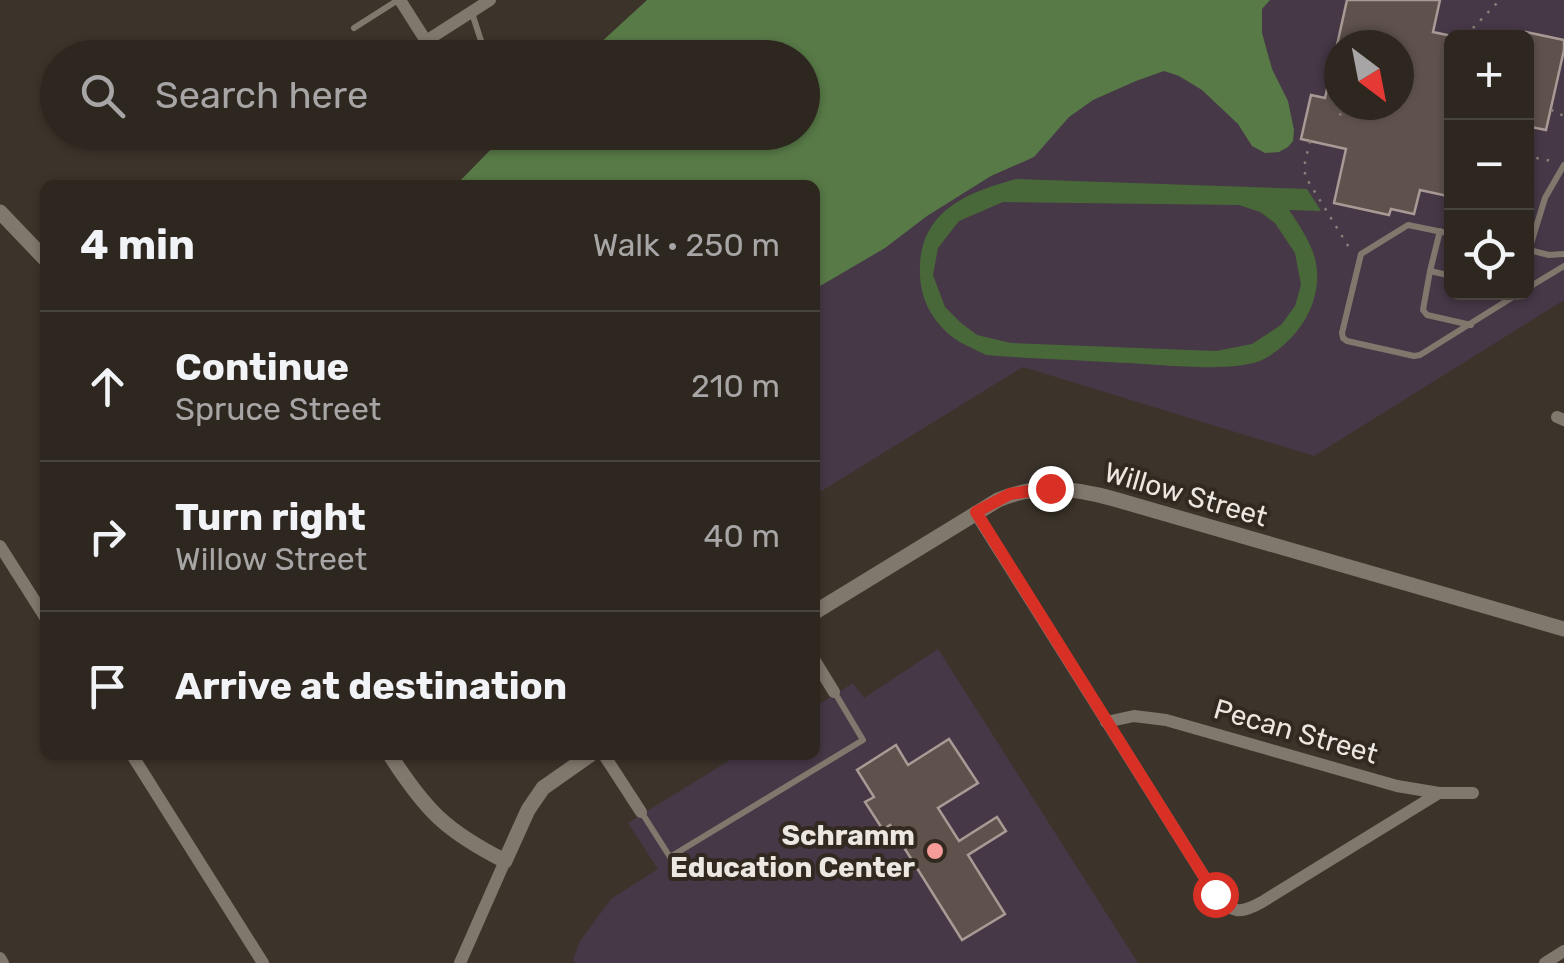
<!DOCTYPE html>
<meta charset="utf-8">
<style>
body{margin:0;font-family:Rubik,sans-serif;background:#39332d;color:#f1f3f6}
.controls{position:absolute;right:30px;top:30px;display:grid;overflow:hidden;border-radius:15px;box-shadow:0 2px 8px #0004}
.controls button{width:90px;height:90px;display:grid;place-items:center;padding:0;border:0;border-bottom:2px solid #48443e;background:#2d2720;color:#f1f3f6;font:50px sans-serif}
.compass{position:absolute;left:1324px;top:30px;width:90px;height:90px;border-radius:50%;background:#2d2720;box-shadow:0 2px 8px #0004;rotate:148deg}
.stop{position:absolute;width:30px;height:30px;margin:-22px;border:8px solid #d93025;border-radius:50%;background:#fff}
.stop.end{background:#d93025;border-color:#fff;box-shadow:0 2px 10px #0008}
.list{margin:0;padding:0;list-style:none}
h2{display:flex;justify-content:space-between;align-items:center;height:130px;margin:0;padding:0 40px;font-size:42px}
h2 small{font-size:32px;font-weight:400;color:#a7a5a5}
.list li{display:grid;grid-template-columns:65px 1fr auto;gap:30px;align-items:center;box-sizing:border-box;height:150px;padding:0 40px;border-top:2px solid #48443e}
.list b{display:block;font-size:38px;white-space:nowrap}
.list p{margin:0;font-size:32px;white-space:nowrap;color:#a7a5a5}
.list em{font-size:32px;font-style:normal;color:#a7a5a5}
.icon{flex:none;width:55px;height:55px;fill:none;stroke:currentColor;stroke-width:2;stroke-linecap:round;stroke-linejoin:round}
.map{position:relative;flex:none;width:1564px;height:963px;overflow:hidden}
.search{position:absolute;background:#2d2720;box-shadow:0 2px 8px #0004;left:40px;top:40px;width:780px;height:110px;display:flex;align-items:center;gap:25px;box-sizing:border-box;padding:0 35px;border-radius:55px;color:#a7a5a5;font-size:38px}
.panel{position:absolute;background:#2d2720;box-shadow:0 2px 8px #0004;left:40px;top:180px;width:780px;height:580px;border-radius:15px}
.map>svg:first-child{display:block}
.education{fill:#463846;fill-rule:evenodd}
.green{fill:#496839;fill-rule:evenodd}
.forest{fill:#587a47}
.building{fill:#5f524d;stroke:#a99a95;stroke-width:2.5}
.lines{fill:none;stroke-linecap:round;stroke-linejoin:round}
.path{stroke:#878078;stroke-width:2.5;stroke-dasharray:2.5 8;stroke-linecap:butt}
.service{stroke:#81786d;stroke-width:6}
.minor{stroke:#81786d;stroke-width:12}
.tertiary{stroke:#81786d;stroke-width:15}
.route{stroke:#d93025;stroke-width:12}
.poi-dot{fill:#f59b98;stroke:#322a21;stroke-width:4}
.labels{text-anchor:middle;stroke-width:8;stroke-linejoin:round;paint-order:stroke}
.street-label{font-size:28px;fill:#ece7e1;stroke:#322a21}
.poi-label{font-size:28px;font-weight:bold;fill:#ece7e1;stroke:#322a21;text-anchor:end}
</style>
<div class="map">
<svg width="1564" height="963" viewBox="0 0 1564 963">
<rect width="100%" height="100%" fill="#3c342b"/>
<!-- education -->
<path class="education" d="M1220,0H1564V300L1314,456L1023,367L815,495V254ZM1452,38H1526V292H1452ZM1339,45H1399V105H1339Z
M938,649L1138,963H576L573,960L580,941L611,899L658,869L628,823L738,755H815V707L853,683L864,698Z"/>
<!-- green -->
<path class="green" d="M1016,179L1307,189L1321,211L1289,210C1310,241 1325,264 1313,302C1305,326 1286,347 1264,359C1235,374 1159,364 1125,363C1079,360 1032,359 986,355C975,349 961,344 951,336C932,320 921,300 920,275C917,213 964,193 1016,179ZM1003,202L1239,205L1260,212L1275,223L1295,253L1301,285L1295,306L1281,325L1252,344L1216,351L1011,343L977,335L961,323L945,307L933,275L938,248L959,221Z"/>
<!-- forest -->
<path class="forest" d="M647,0H1270L1262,9V33L1272,69L1288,101L1294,130L1293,141L1288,147L1279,152L1265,153L1252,146L1238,124L1202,90L1179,76L1164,71L1136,81L1093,100L1069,117L1034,157L991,176L927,216L885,248L815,289V185H456L507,133L802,132V58L585,57Z"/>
<!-- building -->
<path class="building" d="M1347,0H1440L1433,32L1452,36V197L1420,190L1414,214L1391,209L1389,215L1334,203L1346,149L1301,139L1311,95L1325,98L1334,58L1339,59V105H1399V45H1337Z
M1526,32L1564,40V50L1546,130L1526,126Z
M949,739L978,783L938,808L959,841L997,817L1006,831L968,855L1005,914L962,940L890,825L883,830L865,802L874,797L857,770L896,745L908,765Z"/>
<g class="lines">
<!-- path -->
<path class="path" d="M1470,38L1472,29L1500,0
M1551,110L1558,112L1564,117
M1339,114L1344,115L1355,107
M1310,141L1305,162V176L1350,249
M1526,156L1552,161
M1526,170L1537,186"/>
<!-- service -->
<path class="service" d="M472,13L484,50
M354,28L398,0
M423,58L426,42
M1564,165L1545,198L1529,250L1549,255L1564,254
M1440,231L1430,271L1452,276
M1452,234L1408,225L1361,254L1342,333L1343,338L1347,341L1414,356L1420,355L1521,292
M1430,271L1423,310L1427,315L1471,325
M1526,289L1564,266
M642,813L670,857L863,740L835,693"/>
<!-- minor -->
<path class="minor" d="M400,0L426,41L490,0
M1557,417L1564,420
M975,512L1215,894C1231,914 1241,914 1262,902L1439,793
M0,546L45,617
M815,661L834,692
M1106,722L1134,716L1166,720L1397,786L1439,793H1473
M132,755L263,963
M604,755L641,812
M0,958L3,963
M460,963L505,861
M1545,963L1564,951"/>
<!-- tertiary -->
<path class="tertiary" d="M0,212L45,259
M815,612L998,500C1037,483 1075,488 1114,499L1564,629
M390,755C426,811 446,831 505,861L528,810L543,788L590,755"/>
</g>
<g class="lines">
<!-- route -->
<path class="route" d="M1050,488L1010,494L976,512L1215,894"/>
</g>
<!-- markers -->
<circle class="poi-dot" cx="935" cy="851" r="10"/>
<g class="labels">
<!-- street labels -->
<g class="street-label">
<text transform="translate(1186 494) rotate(16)" y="10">Willow Street</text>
<text transform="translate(1296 731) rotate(16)" y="10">Pecan Street</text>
</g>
<!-- poi labels -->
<g class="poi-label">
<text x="915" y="845">Schramm<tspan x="915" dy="32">Education Center</tspan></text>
</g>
</g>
</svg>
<div class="controls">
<button>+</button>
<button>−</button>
<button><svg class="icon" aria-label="locate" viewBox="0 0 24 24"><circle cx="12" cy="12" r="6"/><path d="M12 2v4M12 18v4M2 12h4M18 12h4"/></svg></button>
</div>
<svg class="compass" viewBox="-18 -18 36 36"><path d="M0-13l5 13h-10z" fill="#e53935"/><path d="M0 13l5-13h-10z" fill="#a7a5a5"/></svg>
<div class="stop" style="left:1215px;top:894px"></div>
<div class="stop end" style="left:1050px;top:488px"></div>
<div class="search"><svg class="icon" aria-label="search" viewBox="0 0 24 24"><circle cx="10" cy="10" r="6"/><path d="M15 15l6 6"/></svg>Search here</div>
<section class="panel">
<h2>4 min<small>Walk · 250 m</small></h2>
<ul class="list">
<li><svg class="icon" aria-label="ahead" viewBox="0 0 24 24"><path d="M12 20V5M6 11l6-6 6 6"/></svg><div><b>Continue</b><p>Spruce Street</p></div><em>210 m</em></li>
<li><svg class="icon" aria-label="right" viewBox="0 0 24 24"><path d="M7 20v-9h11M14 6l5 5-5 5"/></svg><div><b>Turn right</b><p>Willow Street</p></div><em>40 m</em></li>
<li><svg class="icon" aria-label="arrive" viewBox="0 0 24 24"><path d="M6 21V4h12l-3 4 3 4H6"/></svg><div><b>Arrive at destination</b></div></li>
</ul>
</section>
</div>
